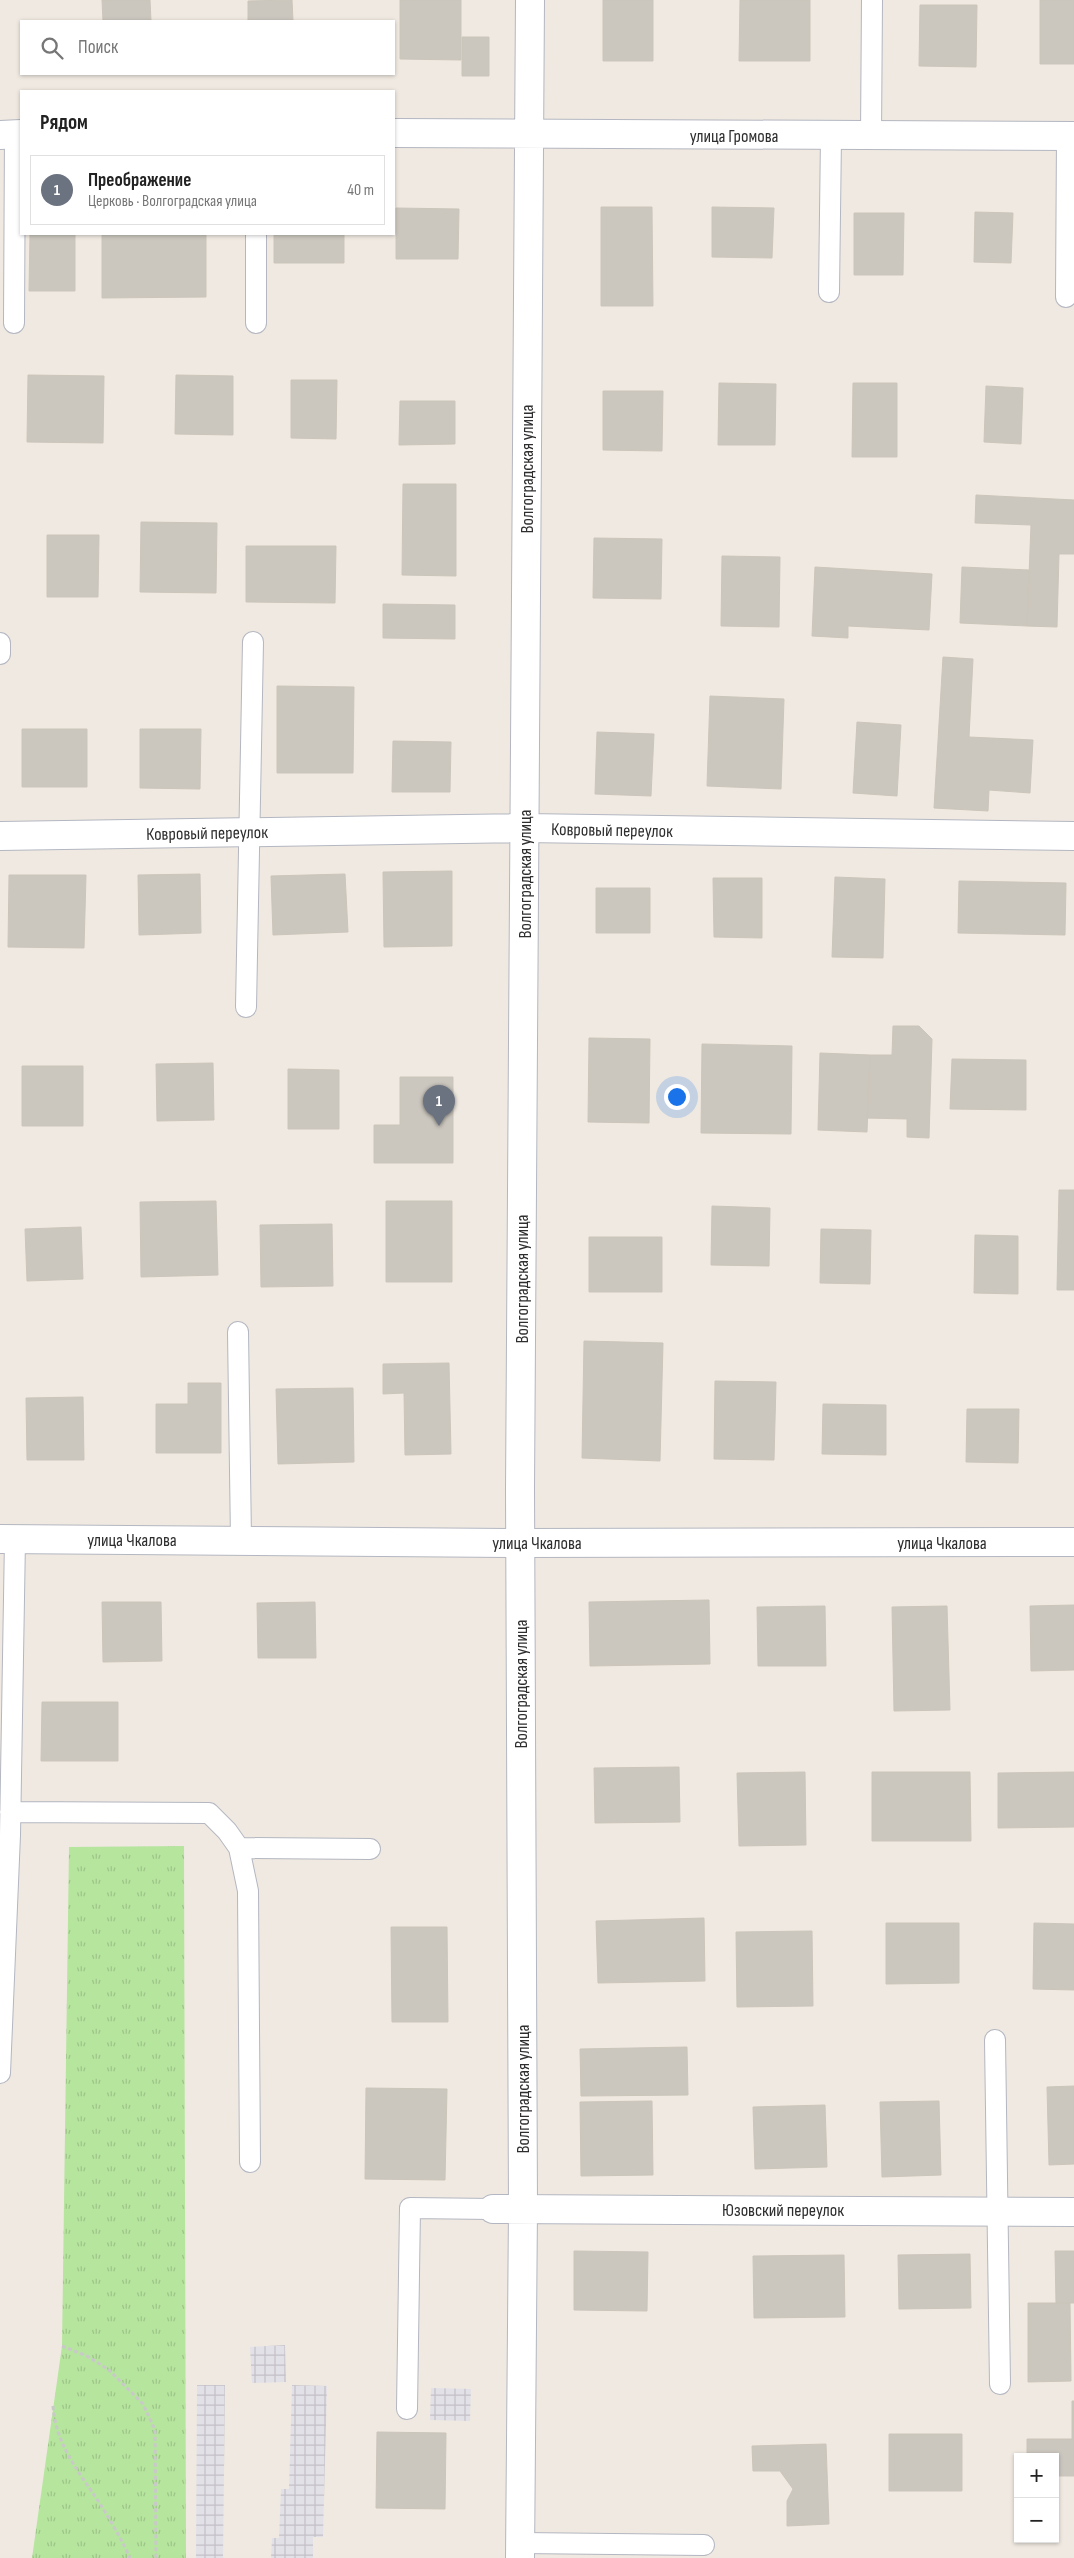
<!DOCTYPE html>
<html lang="ru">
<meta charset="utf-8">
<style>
body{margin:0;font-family:"Sofia Sans Condensed",sans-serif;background:#f6f6f6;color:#222}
.controls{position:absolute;right:15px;bottom:15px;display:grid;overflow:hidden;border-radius:0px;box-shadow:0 1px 4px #0004}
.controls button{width:45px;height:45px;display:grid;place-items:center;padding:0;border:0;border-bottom:1px solid #e0e0e0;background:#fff;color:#222;font:25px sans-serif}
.you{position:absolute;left:676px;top:1096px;width:18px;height:18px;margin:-12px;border:4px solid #fff;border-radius:50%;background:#1a73e8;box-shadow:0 0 0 8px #1a73e833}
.badge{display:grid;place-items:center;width:32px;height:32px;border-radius:50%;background:#0b8043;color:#fff;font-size:16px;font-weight:700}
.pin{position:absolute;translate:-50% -41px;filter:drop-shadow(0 1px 2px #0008)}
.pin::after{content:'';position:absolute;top:26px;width:18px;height:15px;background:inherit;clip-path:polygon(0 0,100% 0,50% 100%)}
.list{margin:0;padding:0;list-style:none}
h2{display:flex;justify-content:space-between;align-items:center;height:65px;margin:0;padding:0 20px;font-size:21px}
h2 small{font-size:16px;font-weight:400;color:#767676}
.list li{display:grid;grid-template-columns:32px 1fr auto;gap:15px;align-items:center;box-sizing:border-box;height:70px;margin:0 10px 10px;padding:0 10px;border:1px solid #e0e0e0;border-radius:0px}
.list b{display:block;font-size:19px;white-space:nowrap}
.list p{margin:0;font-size:16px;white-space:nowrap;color:#767676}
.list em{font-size:16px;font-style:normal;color:#767676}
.icon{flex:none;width:28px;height:28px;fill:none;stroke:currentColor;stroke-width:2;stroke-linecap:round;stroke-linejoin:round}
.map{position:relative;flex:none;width:1074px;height:2558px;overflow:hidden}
.search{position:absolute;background:#fff;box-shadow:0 1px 4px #0004;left:20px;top:20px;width:375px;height:55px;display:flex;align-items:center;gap:12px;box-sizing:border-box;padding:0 18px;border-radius:0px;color:#767676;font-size:19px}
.panel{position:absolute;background:#fff;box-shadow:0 1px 4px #0004;left:20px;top:90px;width:375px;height:145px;border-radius:0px}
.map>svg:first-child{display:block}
.industrial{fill:url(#industrial-grid)}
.grass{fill:url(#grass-tufts)}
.building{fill:#cbc7bf;stroke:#cbc5ba}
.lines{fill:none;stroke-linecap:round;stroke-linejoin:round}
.service-casing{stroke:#b4b7c1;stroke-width:22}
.minor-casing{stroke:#b4b7c1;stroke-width:30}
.path{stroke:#c9c9c9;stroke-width:3;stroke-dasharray:4 2.5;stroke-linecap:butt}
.service{stroke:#fff;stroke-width:20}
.minor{stroke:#fff;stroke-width:28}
.labels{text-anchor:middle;stroke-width:4;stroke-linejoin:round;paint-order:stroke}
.street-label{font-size:18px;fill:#2e2e2e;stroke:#fff}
</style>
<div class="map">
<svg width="1074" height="2558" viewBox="0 0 1074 2558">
<defs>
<pattern id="industrial-grid" width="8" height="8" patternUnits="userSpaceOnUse" patternTransform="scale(1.25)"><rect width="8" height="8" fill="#e3e1e8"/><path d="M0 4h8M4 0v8" fill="none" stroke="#c3c1c7"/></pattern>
<pattern id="grass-tufts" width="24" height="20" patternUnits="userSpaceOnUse" patternTransform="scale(1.25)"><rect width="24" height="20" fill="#b6e59e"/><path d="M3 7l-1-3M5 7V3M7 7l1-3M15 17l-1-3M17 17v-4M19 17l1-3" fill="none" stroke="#9dc588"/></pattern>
</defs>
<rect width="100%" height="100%" fill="#efe9e1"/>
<!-- industrial -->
<path class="industrial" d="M285,2345L286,2382L252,2383L250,2347Z
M197,2385H225L223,2558H196Z
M292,2385L327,2386L323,2537H313V2558H271L272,2538H279L281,2489H289Z
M431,2388L471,2389L470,2421L430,2420Z"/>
<!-- grass -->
<path class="grass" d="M184,1846L186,2558H32L62,2346L69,1847Z"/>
<!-- building -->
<path class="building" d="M102,0H150L151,21H103Z
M292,0L293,21H248V1Z
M400,0H461V60L400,59Z
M603,0H653V61H603Z
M740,0H810V61H739Z
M1040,0H1074V64H1040Z
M920,5H977L976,67L919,66Z
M462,37H489V76H462Z
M601,207H652L653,306H601Z
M712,207L774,208L772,258L712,257Z
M396,208L459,209L458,259H396Z
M975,212L1013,213L1011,263L974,262Z
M854,213H904L903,275H854Z
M30,234H75V291H29Z
M102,234H206V297L102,298Z
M274,234H344V263H274Z
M28,375L104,376L103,443L27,442Z
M176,375L233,376V435L175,434Z
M291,380H337L336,439L291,438Z
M719,383L776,384L775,445H718Z
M853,383H897V457H852Z
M986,386L1023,388L1021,444L984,442Z
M603,391H663L662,451L603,450Z
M400,401H455V444L399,445Z
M403,484H456V576L402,575Z
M976,495L1074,500V554H1059L1057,627L1027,626L1031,525L975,523Z
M141,522L217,523L216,593L140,592Z
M47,535H99L98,597H47Z
M594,538L662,539L661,599L593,598Z
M246,546H336L335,603L246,602Z
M722,556L780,557L779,627L721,626Z
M815,567L932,574L929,630L848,626V638L812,636Z
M962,567L1029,570L1027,626L960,623Z
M383,604L455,605V639L383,638Z
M943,657L973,659L969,737L1033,740L1030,793L989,790L988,811L934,808Z
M277,686L354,687L353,773H277Z
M710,696L784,699L781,789L707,786Z
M857,722L901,725L897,796L853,793Z
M22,729H87V787H22Z
M140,729H201L200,789L140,788Z
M597,732L654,734L651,796L595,794Z
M393,741L451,742L450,792H392Z
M452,871V946L384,947L383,872Z
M200,874L201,933L139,935L138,875Z
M345,874L348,932L273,935L271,876Z
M9,875H86L84,948L8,947Z
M835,877L885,879L883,958L832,957Z
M713,878H762V938L714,937Z
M959,881L1066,883L1065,935L958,933Z
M596,888H650V933H596Z
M893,1026H919L932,1039L929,1138L907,1137V1119L867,1118L870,1055H892Z
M589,1038L650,1039L649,1123L588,1122Z
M702,1044L792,1046L791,1134L701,1133Z
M820,1053L870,1055L867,1132L818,1130Z
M952,1059L1026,1060V1110L950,1109Z
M213,1063L214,1120L157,1121L156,1064Z
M22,1066H83V1126H22Z
M288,1069L339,1070V1129H288Z
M400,1077H453V1163H374V1125H400Z
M1059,1190H1074V1290H1057Z
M216,1201L218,1275L141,1277L140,1202Z
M386,1201H452V1282H386Z
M712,1206L770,1208L769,1266L711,1265Z
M332,1224L333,1286L261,1287L260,1225Z
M81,1227L83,1279L27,1281L25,1229Z
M821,1229L871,1230L870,1284L820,1283Z
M975,1235L1018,1236V1294L974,1293Z
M589,1237H662V1292H589Z
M584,1341L663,1343L660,1461L582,1458Z
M449,1363L451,1454L405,1455L404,1393L383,1394V1364Z
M715,1381L776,1382L774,1460L714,1459Z
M188,1383H221V1453H156V1404H188Z
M353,1388L354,1462L278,1464L276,1389Z
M83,1397L84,1460H27L26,1398Z
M823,1404L886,1405V1455L822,1454Z
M967,1409H1019L1018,1463L966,1462Z
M709,1600L710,1664L590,1666L589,1602Z
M102,1602H161L162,1661L103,1662Z
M315,1602L316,1658H258L257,1603Z
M1074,1605V1670L1031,1671L1030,1606Z
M825,1606L826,1666H758L757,1607Z
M947,1606L950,1710L894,1711L892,1607Z
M42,1702H118V1761H41Z
M679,1767L680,1822L595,1823L594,1768Z
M805,1772L806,1845L739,1846L737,1773Z
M872,1772H970L971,1841H872Z
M1074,1772V1827L998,1828V1773Z
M704,1918L705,1981L598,1983L596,1921Z
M886,1923H959V1983L886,1984Z
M1034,1923L1074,1924V1990L1033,1989Z
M391,1927H447L448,2022H392Z
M812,1931L813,2006L737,2007L736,1932Z
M687,2047L688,2095L581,2096L580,2049Z
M1074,2086V2164L1049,2165L1047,2087Z
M366,2088L447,2089L445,2180L365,2179Z
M652,2101L653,2175L581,2176L580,2102Z
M939,2101L941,2175L882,2177L880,2102Z
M825,2105L827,2167L755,2169L753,2107Z
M574,2251L648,2252L647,2311L574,2310Z
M1055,2251H1074V2303H1056Z
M970,2254L971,2308L899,2309L898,2255Z
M844,2255L845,2317L754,2318L753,2256Z
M1028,2303H1070L1071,2381L1028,2382Z
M1072,2401H1074V2476H1055V2457H1027V2439H1072Z
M377,2432L446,2433L445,2509L376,2508Z
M889,2434H962V2491H889Z
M826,2444L829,2524L787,2526V2501L793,2489L780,2471H753L752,2446Z"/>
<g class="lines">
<defs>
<path id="service" d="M871,136L872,0
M256,234V323
M829,292L831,136
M1066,297L1067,136
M14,323L15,134
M0,654V643
M246,1007L253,642
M238,1332L241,1540
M10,1812L209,1813L227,1831L239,1848L248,1891L250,2162
M239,1848L370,1849
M995,2040L1000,2384
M0,2073L10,1835L15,1539
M407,2409L410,2208L493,2209
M521,2543L704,2545"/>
<path id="minor" d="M394,133L1074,136
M0,135L21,134
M0,836L525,828L1074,836
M0,1539L520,1543L1074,1542
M493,2209L1074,2212
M520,2558L523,2209L520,1489L530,0"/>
</defs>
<!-- service casing -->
<use href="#service" class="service-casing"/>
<!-- minor casing -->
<use href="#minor" class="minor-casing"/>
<!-- path -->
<path class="path" d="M62,2346L87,2356L109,2370L143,2404L155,2430L156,2558
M53,2406C56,2447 81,2474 102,2507C112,2523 122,2540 130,2558"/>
<!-- service -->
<use href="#service" class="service"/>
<!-- minor -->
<use href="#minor" class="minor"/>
</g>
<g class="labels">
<!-- street labels -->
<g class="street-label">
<text x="734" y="142">улица Громова</text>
<text transform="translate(527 469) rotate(-90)" y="6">Волгоградская улица</text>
<text transform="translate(612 830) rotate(1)" y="6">Ковровый переулок</text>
<text transform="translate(207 833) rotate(-1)" y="6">Ковровый переулок</text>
<text transform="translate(525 874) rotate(-90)" y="6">Волгоградская улица</text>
<text transform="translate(522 1279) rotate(-90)" y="6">Волгоградская улица</text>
<text x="132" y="1546">улица Чкалова</text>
<text x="537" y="1549">улица Чкалова</text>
<text x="942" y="1549">улица Чкалова</text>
<text transform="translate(521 1684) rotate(-90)" y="6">Волгоградская улица</text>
<text transform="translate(523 2089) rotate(-90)" y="6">Волгоградская улица</text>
<text x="783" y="2216">Юзовский переулок</text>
</g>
</g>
</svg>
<div class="controls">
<button>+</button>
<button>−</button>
</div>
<div class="you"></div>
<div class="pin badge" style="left:439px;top:1126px;background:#6b7280">1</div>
<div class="search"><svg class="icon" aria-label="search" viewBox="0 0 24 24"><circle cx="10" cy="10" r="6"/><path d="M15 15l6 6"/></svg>Поиск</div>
<section class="panel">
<h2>Рядом<small></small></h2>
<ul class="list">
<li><span class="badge" style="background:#6b7280">1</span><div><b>Преображение</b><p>Церковь · Волгоградская улица</p></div><em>40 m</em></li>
</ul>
</section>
</div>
